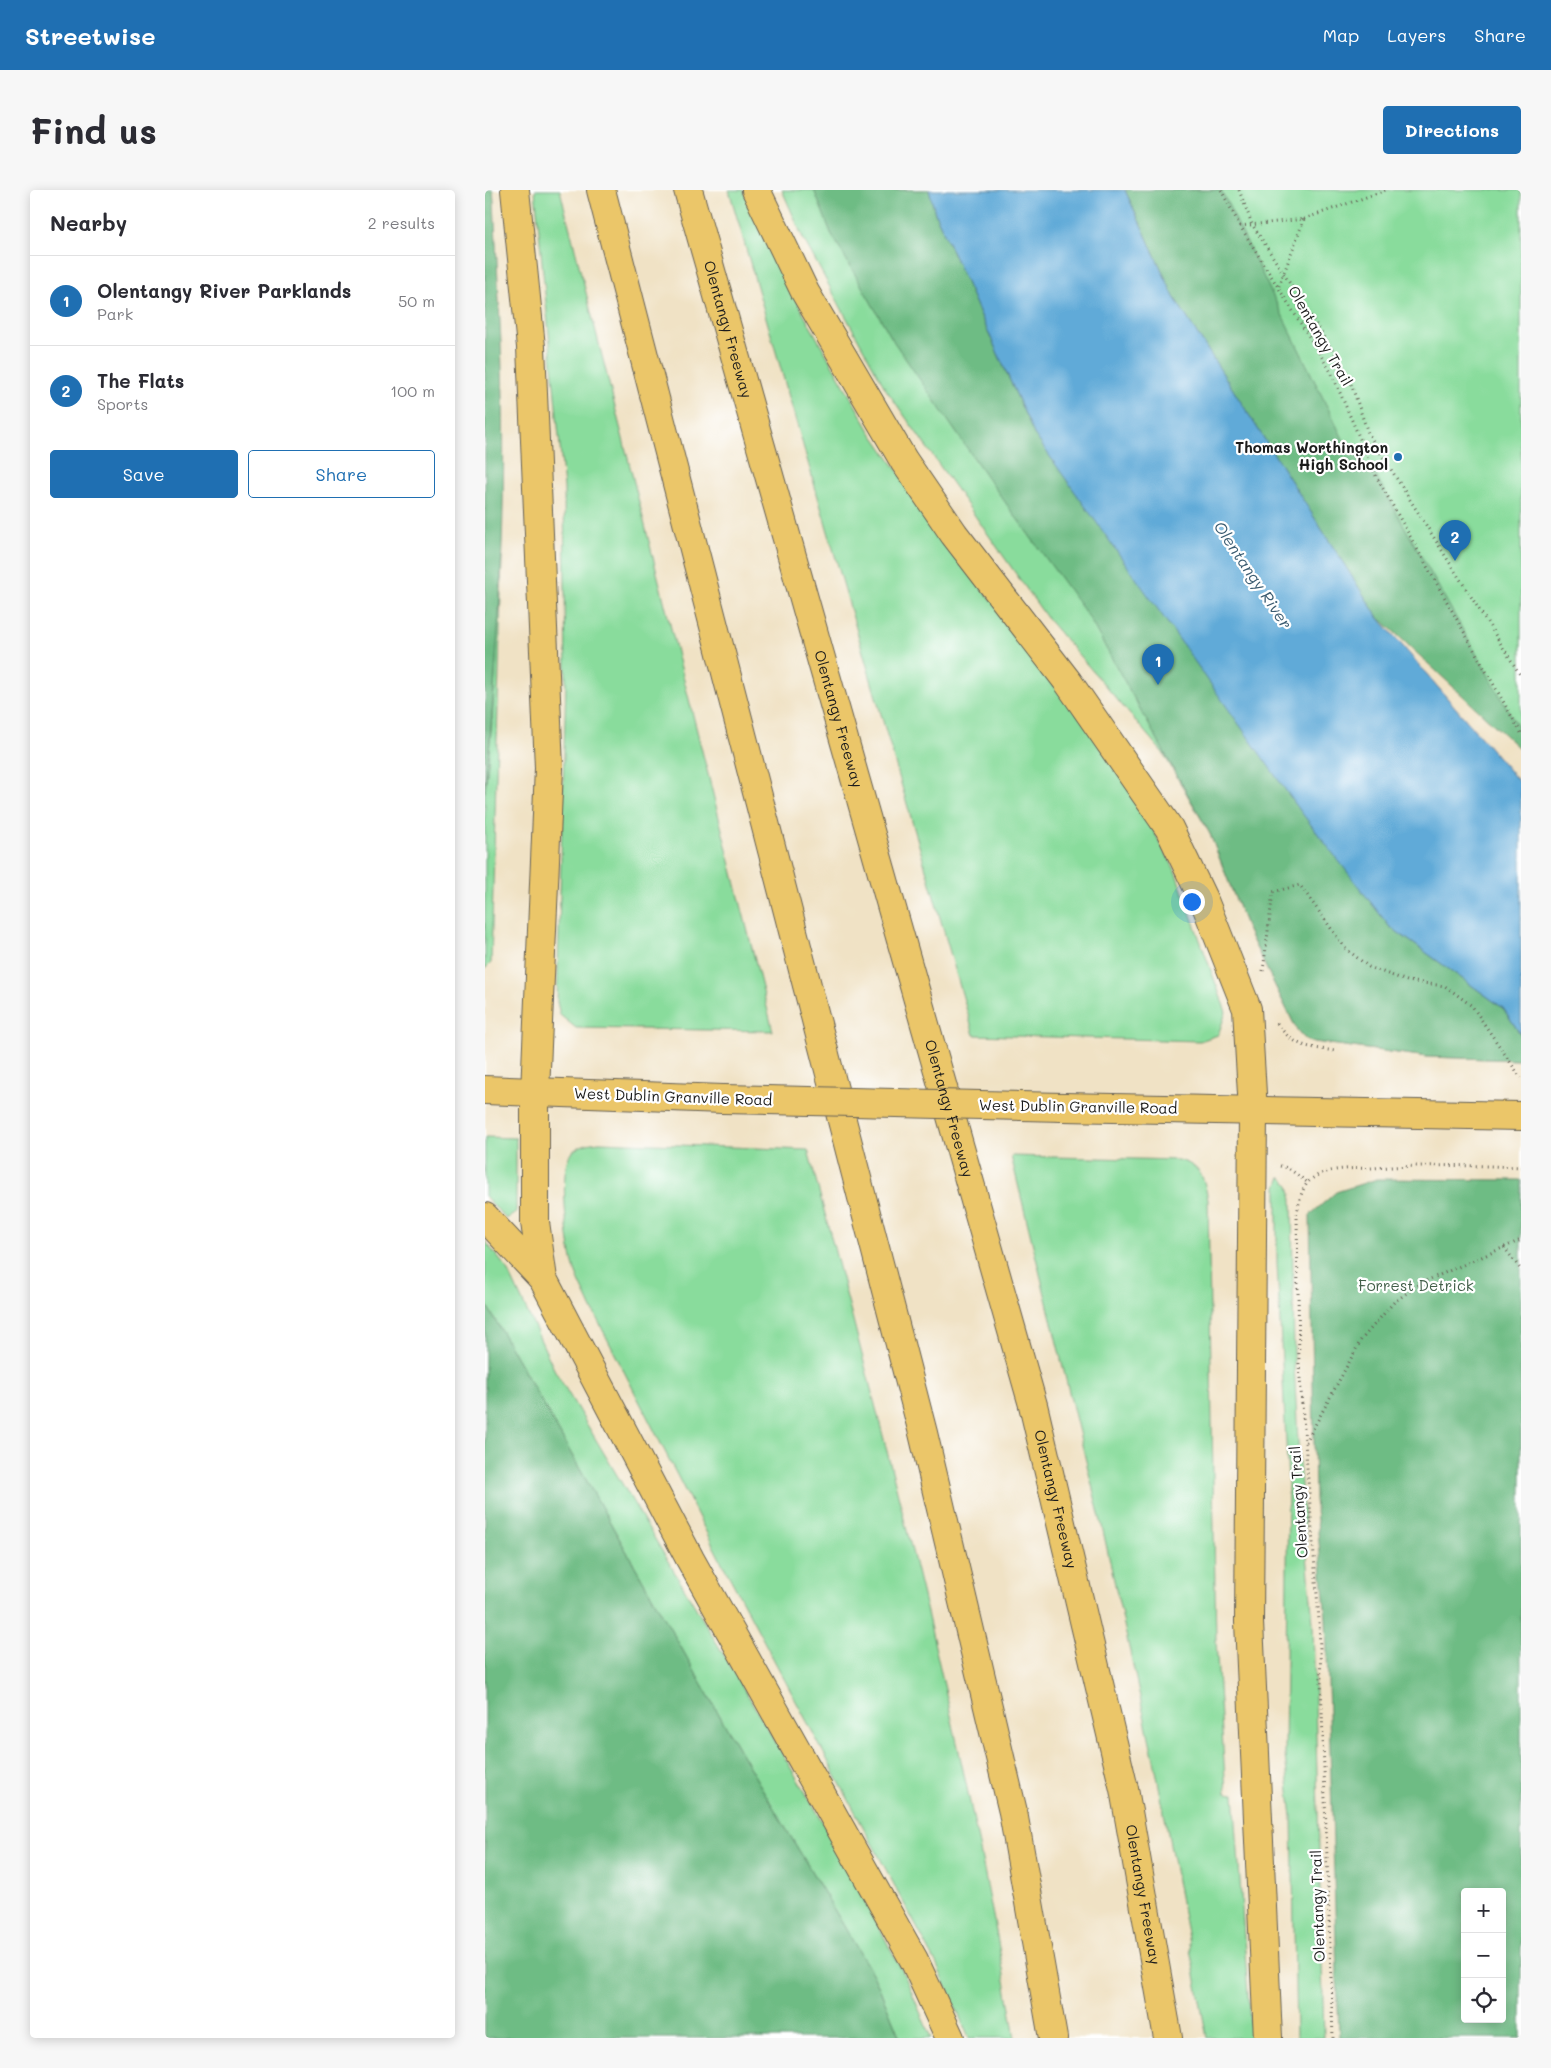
<!DOCTYPE html>
<meta charset="utf-8">
<style>
body{margin:0;font-family:Mali,sans-serif;background:#f7f7f7;color:#2b2b33}
.controls{position:absolute;right:15px;bottom:15px;display:grid;overflow:hidden;border-radius:5px;box-shadow:0 2px 12px #0003}
.controls button{width:45px;height:45px;display:grid;place-items:center;padding:0;border:0;border-bottom:1px solid #e1e1e2;background:#fff;color:#2b2b33;font:25px sans-serif}
.you{position:absolute;left:706px;top:711px;width:18px;height:18px;margin:-12px;border:4px solid #fff;border-radius:50%;background:#1a73e8;box-shadow:0 0 0 8px #1a73e833}
.badge{display:grid;place-items:center;width:32px;height:32px;border-radius:50%;background:#1f6fb2;color:#fff;font-size:16px;font-weight:700}
.pin{position:absolute;translate:-50% -41px;filter:drop-shadow(0 1px 2px #0008)}
.pin::after{content:'';position:absolute;top:26px;width:18px;height:15px;background:inherit;clip-path:polygon(0 0,100% 0,50% 100%)}
.list{margin:0;padding:0;list-style:none}
h2{display:flex;justify-content:space-between;align-items:center;height:65px;margin:0;padding:0 20px;font-size:21px}
h2 small{font-size:16px;font-weight:400;color:#7c7c81}
.list li{display:grid;grid-template-columns:32px 1fr auto;gap:15px;align-items:center;box-sizing:border-box;height:90px;padding:0 20px;border-top:1px solid #e1e1e2}
.list b{display:block;font-size:19px;white-space:nowrap}
.list p{margin:0;font-size:16px;white-space:nowrap;color:#7c7c81}
.list em{font-size:16px;font-style:normal;color:#7c7c81}
.actions{display:flex;gap:10px;padding:15px 20px}
.actions a{flex:1;padding:11px 0;border:1px solid #1f6fb2;border-radius:5px;text-align:center;font-size:18px;color:#1f6fb2}
.actions .main{background:#1f6fb2;color:#fff}
.icon{flex:none;width:28px;height:28px;fill:none;stroke:currentColor;stroke-width:2;stroke-linecap:round;stroke-linejoin:round}
.map{position:relative;flex:none;width:1036px;height:1848px;overflow:hidden;border-radius:5px}
header{display:flex;align-items:center;gap:30px;box-sizing:border-box;height:70px;padding:0 25px;background:#1f6fb2;color:#fff}
header strong{font-size:24px}
nav{display:flex;gap:28px;margin-inline-start:auto;font-size:18px}
.intro{display:flex;align-items:center;justify-content:space-between;box-sizing:border-box;height:120px;padding:0 30px}
h1{margin:0;font-size:35px}
.button{padding:12px 22px;border-radius:5px;background:#1f6fb2;color:#fff;font-size:18px;font-weight:700}
main{display:flex;gap:30px;padding:0 30px}
aside{flex:1;background:#fff;border-radius:5px;box-shadow:0 2px 12px #0003}
.map>svg:first-child{display:block}
.green{fill:#89dc9c;stroke:#527c5c}
.forest{fill:#6ebc84;stroke:#456c50;fill-rule:evenodd}
.water{fill:#60aad8;stroke:#3e637a}
.lines{fill:none;stroke-linecap:round;stroke-linejoin:round}
.primary-casing{stroke:#666157;stroke-width:30}
.motorway-casing{stroke:#666157;stroke-width:30}
.path{stroke:#666157;stroke-width:3;stroke-dasharray:1 4;stroke-linecap:butt}
.primary{stroke:#ebc669;stroke-width:28}
.motorway{stroke:#ebc669;stroke-width:28}
.primary-bridge-casing{stroke:#666157;stroke-width:30;stroke-linecap:butt}
.primary-bridge{stroke:#ebc669;stroke-width:28}
.poi-dot{fill:#1f6fb2;stroke:#fff;stroke-width:2}
.labels{text-anchor:middle;stroke-width:4.5;stroke-linejoin:round;paint-order:stroke}
.street-label{font-size:15px;fill:#1c1c1c;stroke:#fff}
.poi-label{font-size:15px;font-weight:bold;fill:#1c1c1c;stroke:#fff;text-anchor:end}
.park-label{font-size:15px;fill:#425f49;stroke:#fff}
.water-label{font-size:16px;font-style:italic;fill:#3b5c71;stroke:#fff}
</style>
<header>
<strong>Streetwise</strong>
<nav><a>Map</a><a>Layers</a><a>Share</a></nav>
</header>
<div class="intro"><h1>Find us</h1><a class="button">Directions</a></div>
<main>
<aside>
<h2>Nearby<small>2 results</small></h2>
<ul class="list">
<li><span class="badge">1</span><div><b>Olentangy River Parklands</b><p>Park</p></div><em>50 m</em></li>
<li><span class="badge">2</span><div><b>The Flats</b><p>Sports</p></div><em>100 m</em></li>
</ul>
<div class="actions"><a class="main">Save</a><a>Share</a></div>
</aside>
<div class="map">
<svg width="1036" height="1848" viewBox="0 0 1036 1848">
<rect width="100%" height="100%" fill="#fff"/>
<filter id="ink" filterUnits="userSpaceOnUse"><feTurbulence type="fractalNoise" baseFrequency=".02" numOctaves="2"/><feDisplacementMap in="SourceGraphic" scale="10" xChannelSelector="R" yChannelSelector="G"/><feConvolveMatrix kernelMatrix="1 2 1 2 8 2 1 2 1" color-interpolation-filters="sRGB"/></filter>
<filter id="wash" filterUnits="userSpaceOnUse"><feTurbulence type="fractalNoise" baseFrequency=".0096" numOctaves="4" result="noise"/><feDisplacementMap in="SourceGraphic" scale="20" xChannelSelector="R" yChannelSelector="G"/><feGaussianBlur stdDeviation="1.12" result="paint"/><feColorMatrix in="noise" values="0 0 0 0 0 0 0 0 0 0 0 0 0 0 0 0 0 1.4 0 .05"/><feComposite in="paint" operator="in"/></filter>
<g filter="url(#wash)">
<rect width="100%" height="100%" fill="#f0e2c5"/>
<!-- green -->
<path class="green" d="M50,0H75L288,841L91,838L75,825L72,812L81,492L79,298Z
M244,0H258L319,125L385,241L464,355L633,577L689,678L741,822L733,845L715,851L489,845Z
M297,0H444L450,23L549,244L904,736L1018,818L1036,845V870L943,867L822,851L812,840L763,741L725,644L678,563L562,428L400,198L318,48Z
M705,0H1036V552Z
M17,366L6,773L0,779V602L7,532Z
M0,947L31,948V1023L21,1029L0,1006Z
M115,952L323,960C401,1254 480,1548 530,1848H484L451,1773L235,1369L106,1117C100,1103 92,1089 88,1074C83,1054 72,976 87,962C96,954 105,953 115,952Z
M526,966L693,970C717,976 719,988 723,1010L731,1452L741,1603L749,1604L766,1848H722L669,1570L617,1336Z
M796,987L804,995L807,1010L809,1174L814,1271L828,1433L839,1848H811L807,1627L800,1566L803,1292L792,1073V997Z
M0,1051L23,1080L69,1179L332,1622L419,1784L446,1848H415L391,1790L256,1563L0,1112Z"/>
<!-- forest -->
<path class="forest" d="M0,0H8L9,11C12,76 16,140 18,205C21,337 13,470 0,602Z
M329,0H444L450,23L549,244L904,736L1018,818L1036,845V870L943,867L822,851L812,840L763,741L725,644L603,426L504,290L409,152L346,43Z
M640,0H736L861,255L891,286L1036,543V560L892,426L689,107Z
M892,989L1036,990V1848H854L841,1429L830,1309L825,1025L851,1002ZM980,1702H1017V1829H980Z
M0,1112L256,1563L391,1790L415,1848H0Z"/>
<!-- water -->
<path class="water" d="M444,0H640L689,107L892,426L1036,594V845L1018,818L904,736L816,622L549,244L450,23Z"/>
</g>
<g filter="url(#ink)">
<g class="lines">
<defs>
<path id="primary" d="M0,900L238,909
M578,917L1036,926"/>
<g id="motorway">
<path d="M30,0L46,157L64,578L50,902V1032L58,1089"/>
<path d="M116,0L438,1243L528,1622L568,1848"/>
<path id="s1" d="M203,0L548,1215L639,1599L683,1848"/>
<path d="M271,0L320,102L419,271L469,344L583,492L684,638L720,713L762,819L768,921L764,1432L783,1848"/>
<path d="M0,1027L58,1089L205,1369L429,1770L465,1848"/>
</g>
</defs>
<!-- primary casing -->
<use href="#primary" class="primary-casing"/>
<!-- motorway casing -->
<use href="#motorway" class="motorway-casing"/>
<!-- path -->
<path class="path" d="M736,0L755,36L846,182L891,286L1036,543
M754,0L767,34L863,185L883,243L1036,486
M819,29L901,0
M755,36L819,29L794,96
M778,781L788,702L815,695L860,758L884,777L922,791L960,796L987,816L1036,888
M792,833C808,857 823,857 850,861
M795,976L803,978L823,993
M1019,1057L1036,1080
M821,1252L876,1150L909,1112L936,1093L1036,1050
M848,1848L834,1430L814,1175L812,1025C814,1012 816,996 828,988C844,977 869,979 887,978C937,975 986,975 1036,977"/>
<!-- primary -->
<use href="#primary" class="primary"/>
<!-- motorway -->
<use href="#motorway" class="motorway"/>
<defs>
<path id="primary-bridge" d="M238,909L578,917"/>
</defs>
<!-- primary-bridge casing -->
<use href="#primary-bridge" class="primary-bridge-casing"/>
<!-- primary-bridge -->
<use href="#primary-bridge" class="primary-bridge"/>
</g>
</g>
<!-- markers -->
<circle class="poi-dot" cx="913" cy="267" r="5"/>
<g class="labels">
<!-- street labels -->
<g class="street-label">
<text dy="5" stroke="none"><textPath href="#s1" startOffset="145">Olentangy Freeway</textPath></text>
<text transform="translate(835 146) rotate(60)" y="5">Olentangy Trail</text>
<text dy="5" stroke="none"><textPath href="#s1" startOffset="550">Olentangy Freeway</textPath></text>
<text transform="translate(188 907) rotate(2)" y="5">West Dublin Granville Road</text>
<text transform="translate(593 917) rotate(1)" y="5">West Dublin Granville Road</text>
<text dy="5" stroke="none"><textPath href="#s1" startOffset="955">Olentangy Freeway</textPath></text>
<text dy="5" stroke="none"><textPath href="#s1" startOffset="1360">Olentangy Freeway</textPath></text>
<text transform="translate(814 1312) rotate(-94)" y="5">Olentangy Trail</text>
<text dy="5" stroke="none"><textPath href="#s1" startOffset="1765">Olentangy Freeway</textPath></text>
<text transform="translate(833 1716) rotate(-92)" y="5">Olentangy Trail</text>
</g>
<!-- poi labels -->
<g class="poi-label">
<text x="903" y="263">Thomas Worthington<tspan x="903" dy="17">High School</tspan></text>
</g>
<!-- park labels -->
<g class="park-label">
<text x="931" y="1101">Forrest Detrick</text>
</g>
<!-- water labels -->
<g class="water-label">
<text transform="translate(768 385) rotate(56)" y="6">Olentangy River</text>
</g>
</g>
</svg>
<div class="controls">
<button>+</button>
<button>−</button>
<button><svg class="icon" aria-label="locate" viewBox="0 0 24 24"><circle cx="12" cy="12" r="6"/><path d="M12 2v4M12 18v4M2 12h4M18 12h4"/></svg></button>
</div>
<div class="you"></div>
<div class="pin badge" style="left:673px;top:495px">1</div>
<div class="pin badge" style="left:970px;top:371px">2</div>
</div>
</main>
